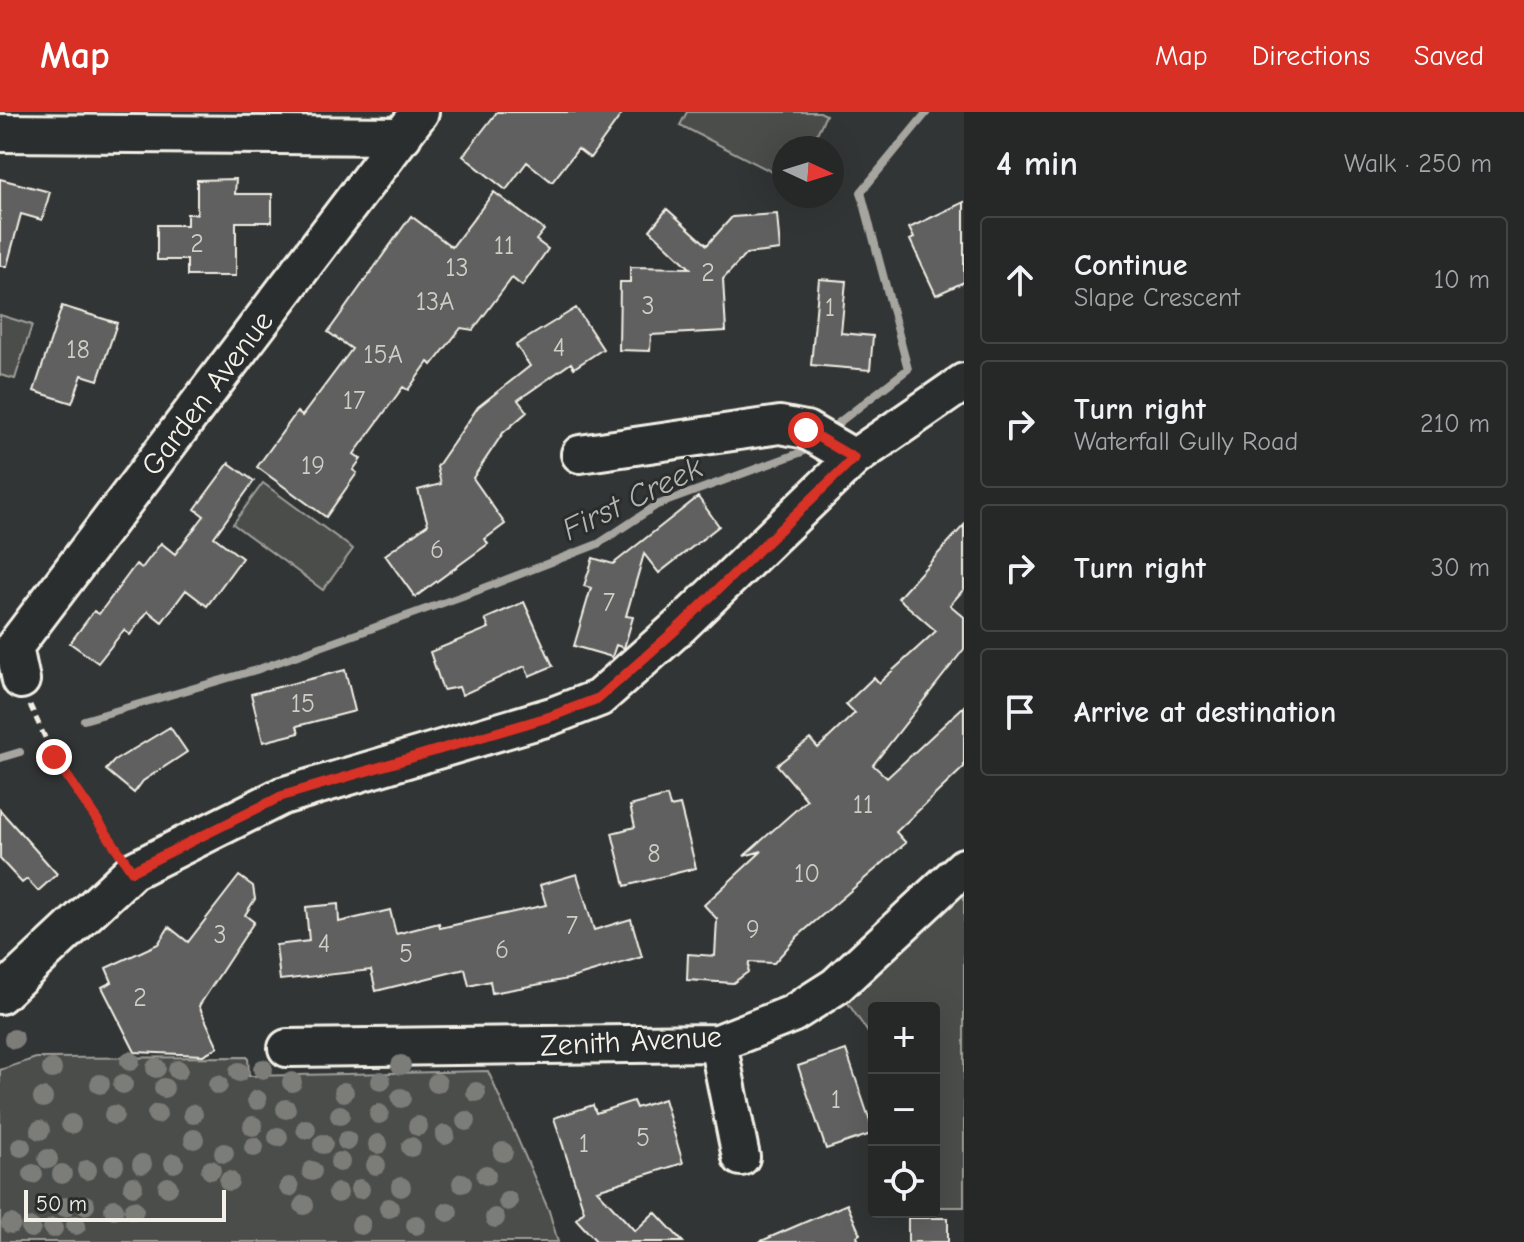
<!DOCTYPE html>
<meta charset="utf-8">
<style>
body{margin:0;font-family:"Comic Neue",sans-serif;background:#2e3030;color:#f1f3f6}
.controls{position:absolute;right:24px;bottom:24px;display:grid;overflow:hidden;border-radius:8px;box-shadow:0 8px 32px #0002}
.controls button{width:72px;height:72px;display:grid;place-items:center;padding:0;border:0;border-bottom:2px solid #424445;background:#262828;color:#f1f3f6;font:40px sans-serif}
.compass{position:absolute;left:772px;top:24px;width:72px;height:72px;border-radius:50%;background:#262828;box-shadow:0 8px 32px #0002;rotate:94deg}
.scale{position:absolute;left:24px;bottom:20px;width:202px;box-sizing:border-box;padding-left:8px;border:4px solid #f4f1e8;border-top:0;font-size:22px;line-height:28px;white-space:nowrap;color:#f4f1e8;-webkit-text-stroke:6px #2a2d2e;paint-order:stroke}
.stop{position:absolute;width:24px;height:24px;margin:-18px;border:6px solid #d93025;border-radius:50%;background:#fff}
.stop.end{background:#d93025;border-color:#fff;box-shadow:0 2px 8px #0008}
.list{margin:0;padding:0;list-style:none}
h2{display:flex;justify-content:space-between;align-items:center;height:104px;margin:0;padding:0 32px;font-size:34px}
h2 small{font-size:26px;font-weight:400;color:#a4a6a8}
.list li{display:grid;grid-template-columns:52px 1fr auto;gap:24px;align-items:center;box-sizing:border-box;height:128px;margin:0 16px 16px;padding:0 16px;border:2px solid #424445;border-radius:8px}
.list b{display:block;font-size:30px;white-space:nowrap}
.list p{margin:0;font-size:26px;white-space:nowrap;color:#a4a6a8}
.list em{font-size:26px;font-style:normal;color:#a4a6a8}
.icon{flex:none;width:44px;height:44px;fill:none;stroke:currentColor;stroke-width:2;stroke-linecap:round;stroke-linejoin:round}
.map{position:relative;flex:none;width:964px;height:1130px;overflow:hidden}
header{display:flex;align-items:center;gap:48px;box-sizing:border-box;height:112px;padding:0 40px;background:#d93025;color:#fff}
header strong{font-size:38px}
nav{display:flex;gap:44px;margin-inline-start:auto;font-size:28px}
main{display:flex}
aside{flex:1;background:#262828}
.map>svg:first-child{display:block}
.green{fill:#4b4d4c;stroke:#a09f9a;stroke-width:2}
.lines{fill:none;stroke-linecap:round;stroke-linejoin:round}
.stream{stroke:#a6a5a0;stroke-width:8}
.building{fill:#5f605f;stroke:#f4f1e8;stroke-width:2}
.minor-casing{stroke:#f4f1e8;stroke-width:42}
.path{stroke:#f4f1e8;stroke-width:5;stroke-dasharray:8 6;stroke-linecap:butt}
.minor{stroke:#2a2d2e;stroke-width:36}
.tree{fill:#7c7d79}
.route{stroke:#d93025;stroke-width:10}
.labels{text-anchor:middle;stroke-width:6;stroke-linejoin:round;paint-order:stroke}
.number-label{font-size:26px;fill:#cfcdc6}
.street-label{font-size:30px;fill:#f4f1e8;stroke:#2a2d2e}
.water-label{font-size:32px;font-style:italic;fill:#b3b2ac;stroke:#2a2d2e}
</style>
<header>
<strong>Map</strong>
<nav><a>Map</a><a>Directions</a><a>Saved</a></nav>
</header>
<main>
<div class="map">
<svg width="964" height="1130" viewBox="0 0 964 1130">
<rect width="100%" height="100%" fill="#323535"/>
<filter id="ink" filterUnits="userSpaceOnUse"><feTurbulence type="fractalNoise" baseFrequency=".0125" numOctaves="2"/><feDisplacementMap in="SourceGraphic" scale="16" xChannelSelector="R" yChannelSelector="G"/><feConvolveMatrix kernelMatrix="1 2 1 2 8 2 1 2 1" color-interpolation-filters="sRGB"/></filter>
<g filter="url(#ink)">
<!-- green -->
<path class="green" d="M687,0H820L826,3L810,36H784V66L680,13Z
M0,203L32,213L15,267L0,263Z
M263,371L353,437L323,478L233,412Z
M964,755V1095H934V896H874V929L836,874Z
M248,945L249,964L488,959L549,1099L558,1130H0V958L36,946Z"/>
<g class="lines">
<!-- stream -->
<path class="stream" d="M828,319L908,257L861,80L927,0
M84,608L256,558L479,478L598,432L657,393L802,340L811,332
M0,646L20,640"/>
</g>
<!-- building -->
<path class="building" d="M497,0H623L590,46L578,37L552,70L527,50L506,78L463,44Z
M0,67L50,80L42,108L21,102L7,154H0Z
M236,67L235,82H272V110H236V164H187V148H157V113H187V102H197V68Z
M494,80L544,118L536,128L548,137L522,174L512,166L473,218L461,216L432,253L428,250L408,278L403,275L354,342L361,347L353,358L357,361L326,405L257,355L297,300L302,304L352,237L328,220L411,104L452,135Z
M964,90V170L936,183L910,128L914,126L909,116Z
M667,97L707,133L732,105L777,102L780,138L746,142L723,167L726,219L651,223L650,239L619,238L620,170H630V155L690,156L650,118Z
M819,167L846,169L841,221L873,224L870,258L811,253Z
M62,194L117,211L98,268L82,263L72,291L34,279Z
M576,196L603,237L574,256L571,251L518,288L527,300L503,321L473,366L505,412L485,427L488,432L415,485L385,443L428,412L418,378L441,372L437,355L478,295L530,254L516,233Z
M229,351L254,369L214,425L242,446L207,494L186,478L162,510L148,499L130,523L124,518L98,551L70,531L94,499L99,502L136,452L142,456L161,431L175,442L204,404L195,397Z
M698,385L719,414L659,461L644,442L626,504L633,505L624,536L616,533L612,545L574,534L591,476L584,474L593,446L613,452Z
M964,413V477L950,493L964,505V537L873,653L887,666L964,594V655L896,720L906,731L797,825L774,851L749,850L748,860L733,871L687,868L688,842L715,844L717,807L704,793L762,739L744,744L807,688L777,653L810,627L818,636L855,601L846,592L874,565L879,571L936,519L898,486Z
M524,490L553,554L529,564L525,554L462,583L459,575L443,578L430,540L489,516L485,507Z
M345,558L355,599L297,614L299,621L263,630L251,582Z
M170,615L187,640L143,669L134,681L106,658L114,649Z
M667,684L670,695L680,693L696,756L625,774L612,721L635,715L630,694Z
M0,698L57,762L38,779L27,767L22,771L0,747Z
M577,762L594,818L631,807L642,845L568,867L492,881L490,869L469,874L465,857L376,879L371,858L280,868L276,833L309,829L306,795L338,792L339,810L390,798L396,822L439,811L440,816L546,793L540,773Z
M239,764L253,774L255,787L245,803L254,810L199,894L218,935L203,943L135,940L102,875L112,870L106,856L158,832L169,815L188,830Z
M846,938L874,1021L826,1037L798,954Z
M664,987L683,1051L597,1078L635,1119L655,1100L683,1130H597L576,1107L584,1099L554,1006L593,993L596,1001L633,989L636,996Z
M847,1092L860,1122L857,1124L859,1130H759Z
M908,1106H948V1130H908Z"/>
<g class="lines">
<defs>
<path id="minor" d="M0,21L403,24
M580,342L780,313L806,318L854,346
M21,568L14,535L420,0
M0,883L132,759L282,684L552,604L599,586L680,514L854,346L964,270
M718,931L741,1045
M287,936L718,931L792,902L836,874L964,755"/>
</defs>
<!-- minor casing -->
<use href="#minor" class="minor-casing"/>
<!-- path -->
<path class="path" d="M30,593L54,645L116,735"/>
<!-- minor -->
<use href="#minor" class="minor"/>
</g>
<!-- trees -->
<g class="tree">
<circle cx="14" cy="927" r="10"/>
<circle cx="130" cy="949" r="10"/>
<circle cx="401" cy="953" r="10"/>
<circle cx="156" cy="956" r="10"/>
<circle cx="52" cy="957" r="10"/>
<circle cx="263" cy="957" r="10"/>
<circle cx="178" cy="958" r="10"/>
<circle cx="239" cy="960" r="10"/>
<circle cx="381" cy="969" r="10"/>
<circle cx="292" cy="970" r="10"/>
<circle cx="437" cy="971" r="10"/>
<circle cx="100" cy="972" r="10"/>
<circle cx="123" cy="972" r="10"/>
<circle cx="218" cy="973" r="10"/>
<circle cx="164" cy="976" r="10"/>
<circle cx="344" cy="980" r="10"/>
<circle cx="476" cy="980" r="10"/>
<circle cx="43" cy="986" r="10"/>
<circle cx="401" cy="986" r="10"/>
<circle cx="257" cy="988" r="10"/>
<circle cx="286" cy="997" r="10"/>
<circle cx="157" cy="1002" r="10"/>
<circle cx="193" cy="1002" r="10"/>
<circle cx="379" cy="1002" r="10"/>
<circle cx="114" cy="1003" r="10"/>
<circle cx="340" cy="1003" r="10"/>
<circle cx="466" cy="1009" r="10"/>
<circle cx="71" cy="1012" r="10"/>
<circle cx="253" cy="1014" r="10"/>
<circle cx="418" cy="1014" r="10"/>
<circle cx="306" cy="1017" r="10"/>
<circle cx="40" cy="1018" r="10"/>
<circle cx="445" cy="1023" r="10"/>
<circle cx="278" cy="1025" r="10"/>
<circle cx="194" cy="1027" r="10"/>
<circle cx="347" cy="1029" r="10"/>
<circle cx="323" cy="1032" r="10"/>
<circle cx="378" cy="1032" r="10"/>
<circle cx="21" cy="1035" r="10"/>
<circle cx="254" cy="1035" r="10"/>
<circle cx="411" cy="1035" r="10"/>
<circle cx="503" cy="1040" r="10"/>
<circle cx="224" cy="1041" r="10"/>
<circle cx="48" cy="1047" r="10"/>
<circle cx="340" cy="1050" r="10"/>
<circle cx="174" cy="1051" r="10"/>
<circle cx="142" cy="1052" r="10"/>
<circle cx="114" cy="1053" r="10"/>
<circle cx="376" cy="1053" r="10"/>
<circle cx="87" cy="1058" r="10"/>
<circle cx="211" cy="1058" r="10"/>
<circle cx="312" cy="1059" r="10"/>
<circle cx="33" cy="1062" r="10"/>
<circle cx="62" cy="1062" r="10"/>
<circle cx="486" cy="1063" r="10"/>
<circle cx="229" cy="1069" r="10"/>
<circle cx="462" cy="1071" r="10"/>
<circle cx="133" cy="1074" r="10"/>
<circle cx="168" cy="1075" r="10"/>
<circle cx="289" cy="1075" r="10"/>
<circle cx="401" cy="1075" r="10"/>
<circle cx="360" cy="1077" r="10"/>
<circle cx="338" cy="1081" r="10"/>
<circle cx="508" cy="1089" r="10"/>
<circle cx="85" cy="1093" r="10"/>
<circle cx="304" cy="1093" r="10"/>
<circle cx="65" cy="1095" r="10"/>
<circle cx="389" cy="1096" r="10"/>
<circle cx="114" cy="1097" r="10"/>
<circle cx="134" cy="1098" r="10"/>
<circle cx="448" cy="1100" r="10"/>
<circle cx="495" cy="1106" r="10"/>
<circle cx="11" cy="1112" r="10"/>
<circle cx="76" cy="1113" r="10"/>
<circle cx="361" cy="1113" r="10"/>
<circle cx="416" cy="1113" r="10"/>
<circle cx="31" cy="1116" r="10"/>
<circle cx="53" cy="1116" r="10"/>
</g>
</g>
<g class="lines" filter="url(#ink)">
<!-- route -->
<path class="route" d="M54,645L132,759L282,684L552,604L599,586L680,514L854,346L806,318"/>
</g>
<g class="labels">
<!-- number labels -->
<g class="number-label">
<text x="197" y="140">2</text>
<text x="504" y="142">11</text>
<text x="457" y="164">13</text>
<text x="708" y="169">2</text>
<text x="435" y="198">13A</text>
<text x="648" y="202">3</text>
<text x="830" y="204">1</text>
<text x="559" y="244">4</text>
<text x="78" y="246">18</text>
<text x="383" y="251">15A</text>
<text x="354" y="297">17</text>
<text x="313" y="362">19</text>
<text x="437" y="446">6</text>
<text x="609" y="499">7</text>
<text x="303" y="600">15</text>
<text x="863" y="701">11</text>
<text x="654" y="750">8</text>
<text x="807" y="770">10</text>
<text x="572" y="822">7</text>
<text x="753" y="826">9</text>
<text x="220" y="831">3</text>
<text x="324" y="840">4</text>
<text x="502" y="846">6</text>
<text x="406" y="850">5</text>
<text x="140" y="894">2</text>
<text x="836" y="996">1</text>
<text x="643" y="1034">5</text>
<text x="584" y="1040">1</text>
</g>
<!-- street labels -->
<g class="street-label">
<text transform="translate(207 281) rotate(-53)" y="10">Garden Avenue</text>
<text transform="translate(631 929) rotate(-3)" y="10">Zenith Avenue</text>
</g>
<!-- water labels -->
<g class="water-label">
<text transform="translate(632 386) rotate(-26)" y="11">First Creek</text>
</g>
</g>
</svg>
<div class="controls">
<button>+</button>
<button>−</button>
<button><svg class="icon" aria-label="locate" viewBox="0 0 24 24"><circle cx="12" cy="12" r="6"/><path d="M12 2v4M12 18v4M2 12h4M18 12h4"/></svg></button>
</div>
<svg class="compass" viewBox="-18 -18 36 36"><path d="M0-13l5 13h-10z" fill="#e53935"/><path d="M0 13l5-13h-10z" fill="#a4a6a8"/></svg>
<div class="scale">50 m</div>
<div class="stop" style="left:806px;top:318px"></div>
<div class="stop end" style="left:54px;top:645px"></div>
</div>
<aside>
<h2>4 min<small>Walk · 250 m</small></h2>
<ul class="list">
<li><svg class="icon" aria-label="ahead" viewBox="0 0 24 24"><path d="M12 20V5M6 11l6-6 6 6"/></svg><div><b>Continue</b><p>Slape Crescent</p></div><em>10 m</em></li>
<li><svg class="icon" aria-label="right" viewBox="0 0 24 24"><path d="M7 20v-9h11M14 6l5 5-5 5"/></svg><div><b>Turn right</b><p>Waterfall Gully Road</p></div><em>210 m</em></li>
<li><svg class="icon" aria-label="right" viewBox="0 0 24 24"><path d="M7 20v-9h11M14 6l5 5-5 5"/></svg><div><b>Turn right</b></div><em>30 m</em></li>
<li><svg class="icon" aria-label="arrive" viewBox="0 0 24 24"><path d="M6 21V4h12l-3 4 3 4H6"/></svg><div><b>Arrive at destination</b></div></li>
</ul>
</aside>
</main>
